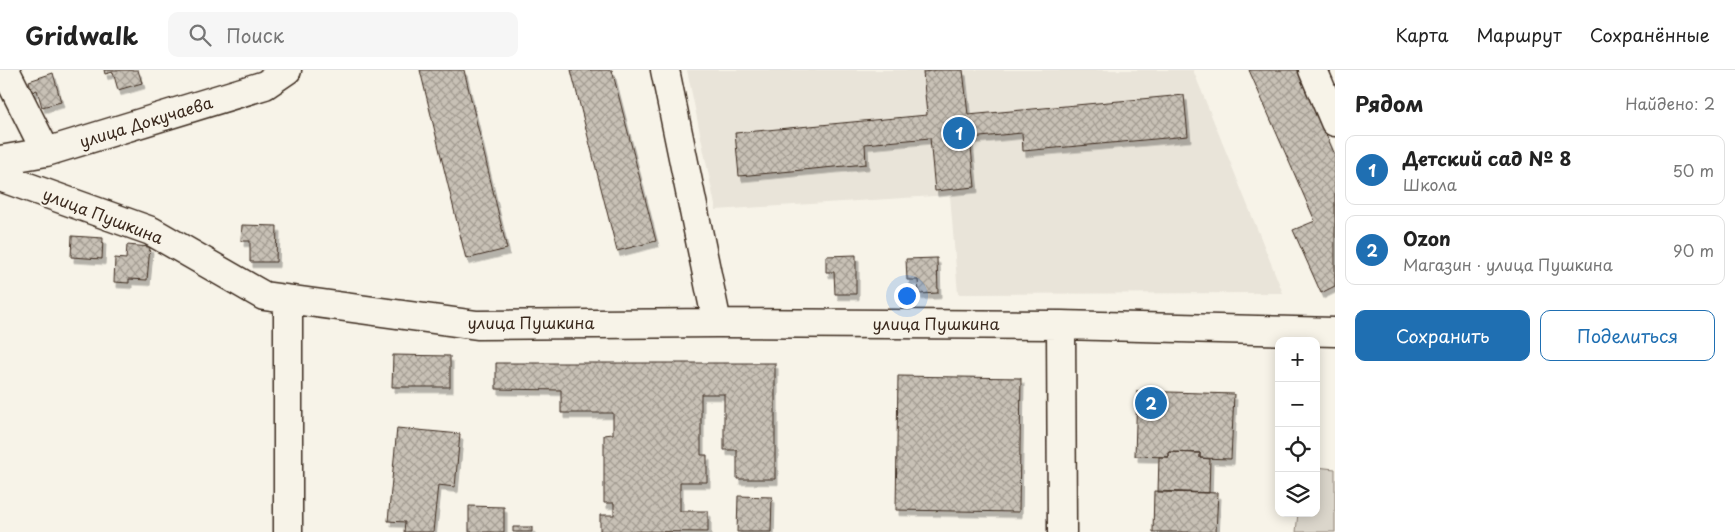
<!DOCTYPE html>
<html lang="ru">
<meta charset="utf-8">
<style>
body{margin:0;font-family:"Playpen Sans",sans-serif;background:#f6f6f6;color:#222}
.controls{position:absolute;right:15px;bottom:15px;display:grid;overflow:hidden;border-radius:10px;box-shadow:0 2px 12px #0003}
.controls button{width:45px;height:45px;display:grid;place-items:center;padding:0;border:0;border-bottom:1px solid #e0e0e0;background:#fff;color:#222;font:25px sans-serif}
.you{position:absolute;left:906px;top:225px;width:18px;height:18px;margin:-12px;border:4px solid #fff;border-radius:50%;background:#1a73e8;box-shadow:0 0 0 8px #1a73e833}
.badge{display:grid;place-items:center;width:32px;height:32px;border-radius:50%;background:#1f6fb2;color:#fff;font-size:16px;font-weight:700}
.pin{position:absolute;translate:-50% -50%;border:2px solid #fff;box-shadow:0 1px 5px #0006}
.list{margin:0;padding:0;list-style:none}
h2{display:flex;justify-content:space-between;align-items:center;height:65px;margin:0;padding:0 20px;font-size:21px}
h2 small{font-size:16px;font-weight:400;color:#767676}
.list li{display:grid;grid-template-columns:32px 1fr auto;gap:15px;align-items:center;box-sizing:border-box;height:70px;margin:0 10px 10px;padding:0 10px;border:1px solid #e0e0e0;border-radius:10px}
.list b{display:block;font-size:19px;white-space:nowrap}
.list p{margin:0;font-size:16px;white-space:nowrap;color:#767676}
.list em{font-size:16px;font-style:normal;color:#767676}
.actions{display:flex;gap:10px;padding:15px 20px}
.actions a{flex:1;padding:11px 0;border:1px solid #1f6fb2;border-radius:10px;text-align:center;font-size:18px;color:#1f6fb2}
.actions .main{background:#1f6fb2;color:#fff}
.icon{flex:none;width:28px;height:28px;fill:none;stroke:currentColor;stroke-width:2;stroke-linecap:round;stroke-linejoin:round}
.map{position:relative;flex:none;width:1335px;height:462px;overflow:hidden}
header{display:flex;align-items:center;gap:30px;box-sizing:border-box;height:70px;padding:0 25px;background:#fff;border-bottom:1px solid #e0e0e0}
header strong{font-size:24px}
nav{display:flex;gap:28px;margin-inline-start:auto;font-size:18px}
.search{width:350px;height:45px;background:#f6f6f6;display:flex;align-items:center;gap:12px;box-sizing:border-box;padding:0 18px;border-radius:10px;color:#767676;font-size:19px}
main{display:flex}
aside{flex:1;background:#fff}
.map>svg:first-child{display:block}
.built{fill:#e9e4d9}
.grass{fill:#dbd6cb;stroke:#8b8074}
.building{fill:url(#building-cross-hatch);stroke:#3b2a1e;filter:url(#shadow)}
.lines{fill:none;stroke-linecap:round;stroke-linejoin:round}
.minor-casing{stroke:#3b2a1e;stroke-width:31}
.minor{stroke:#f7f3e8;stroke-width:28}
.labels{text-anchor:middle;stroke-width:4;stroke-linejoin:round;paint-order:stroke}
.street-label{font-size:16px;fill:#3b2a1e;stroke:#f7f3e8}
</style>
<header>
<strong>Gridwalk</strong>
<div class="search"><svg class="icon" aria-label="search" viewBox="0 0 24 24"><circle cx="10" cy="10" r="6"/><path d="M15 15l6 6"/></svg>Поиск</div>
<nav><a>Карта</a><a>Маршрут</a><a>Сохранённые</a></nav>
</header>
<main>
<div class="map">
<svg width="1335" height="462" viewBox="0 0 1335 462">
<defs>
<pattern id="building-cross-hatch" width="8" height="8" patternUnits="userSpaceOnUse" patternTransform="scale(1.25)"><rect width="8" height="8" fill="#c8c1b6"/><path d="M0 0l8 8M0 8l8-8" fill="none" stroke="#a49d93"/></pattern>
<filter id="shadow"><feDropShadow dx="3" dy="5.5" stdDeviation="0" flood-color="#0004"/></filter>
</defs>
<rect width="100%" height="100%" fill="#f7f3e8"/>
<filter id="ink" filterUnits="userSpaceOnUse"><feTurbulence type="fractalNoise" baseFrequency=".02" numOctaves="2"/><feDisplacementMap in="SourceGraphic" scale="10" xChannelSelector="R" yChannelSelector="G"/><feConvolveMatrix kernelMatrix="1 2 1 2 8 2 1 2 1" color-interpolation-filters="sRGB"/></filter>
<g filter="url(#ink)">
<!-- built -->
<path class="built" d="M687,0H1193L1283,223L958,224L950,125L716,140Z"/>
<!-- grass -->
<path class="grass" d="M1316,397L1335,399V462H1296L1298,443H1316Z"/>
<!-- building -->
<path class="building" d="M104,0H138L142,13L118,20L113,2L105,4Z
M420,0H464L507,179L466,189Z
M571,0H612L656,171L617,181Z
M938,0H963L968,45L1184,25L1188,66L1023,81L1022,63L970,68L975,117L935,121L930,68L865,74L866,94L739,106L735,63L927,45L923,2Z
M1249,0H1298L1335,85V216L1321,223L1293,160L1315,151Z
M53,3L61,32L42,37L37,20L32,22L29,11Z
M242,155L277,156L276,192H250V171H241Z
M72,166L103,168L102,189L71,187Z
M127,175L150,177L147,210L129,209V213L114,212L115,188L126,189Z
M856,185V224H835L834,202H826V186Z
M937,188L938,223L919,224L918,210H907L906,189Z
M393,285L450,286V317H392Z
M496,293H775V409H737V380H724V324H701V385H707V412H680V441H708V462L600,461V445H614V433H604V365L613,364V343H561V320L496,319Z
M898,306L1021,308L1019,442L896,440Z
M1137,321L1234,324L1231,389L1200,388V383L1169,382V387L1135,386Z
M397,358L460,364L455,417L438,415L433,462H404L405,452L388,451Z
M1169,382L1200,383V388L1210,389L1209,423L1158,422L1159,387H1169Z
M1154,421L1218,423L1216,462H1153Z
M738,426L772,427L771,462H737Z
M469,436L504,437V462H469Z
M513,457H532V462H513Z"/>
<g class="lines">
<defs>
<path id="minor" d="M5,0L46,82
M665,0L717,253
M1313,0L1335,52
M0,90L46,82L265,15L287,0
M0,107L151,161L264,226L477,255L717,253L1061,255L1335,262
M1061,255L1062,462
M288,462V230"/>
</defs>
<!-- minor casing -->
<use href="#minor" class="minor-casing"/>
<!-- minor -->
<use href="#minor" class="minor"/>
</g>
</g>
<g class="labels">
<!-- street labels -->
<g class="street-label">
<text transform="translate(146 52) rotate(-17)" y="6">улица Докучаева</text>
<text transform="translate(103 146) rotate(21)" y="6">улица Пушкина</text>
<text x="531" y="259">улица Пушкина</text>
<text x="936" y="260">улица Пушкина</text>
</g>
</g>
</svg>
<div class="controls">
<button>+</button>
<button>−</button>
<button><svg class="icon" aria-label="locate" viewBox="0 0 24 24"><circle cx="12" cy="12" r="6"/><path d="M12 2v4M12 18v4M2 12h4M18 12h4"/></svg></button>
<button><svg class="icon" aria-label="layers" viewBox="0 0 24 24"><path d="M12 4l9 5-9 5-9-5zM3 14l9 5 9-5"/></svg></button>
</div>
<div class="you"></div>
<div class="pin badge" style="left:959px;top:63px">1</div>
<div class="pin badge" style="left:1151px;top:333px">2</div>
</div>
<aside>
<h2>Рядом<small>Найдено: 2</small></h2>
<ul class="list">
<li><span class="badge">1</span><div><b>Детский сад № 8</b><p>Школа</p></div><em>50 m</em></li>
<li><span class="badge">2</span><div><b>Ozon</b><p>Магазин · улица Пушкина</p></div><em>90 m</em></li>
</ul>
<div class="actions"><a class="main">Сохранить</a><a>Поделиться</a></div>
</aside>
</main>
